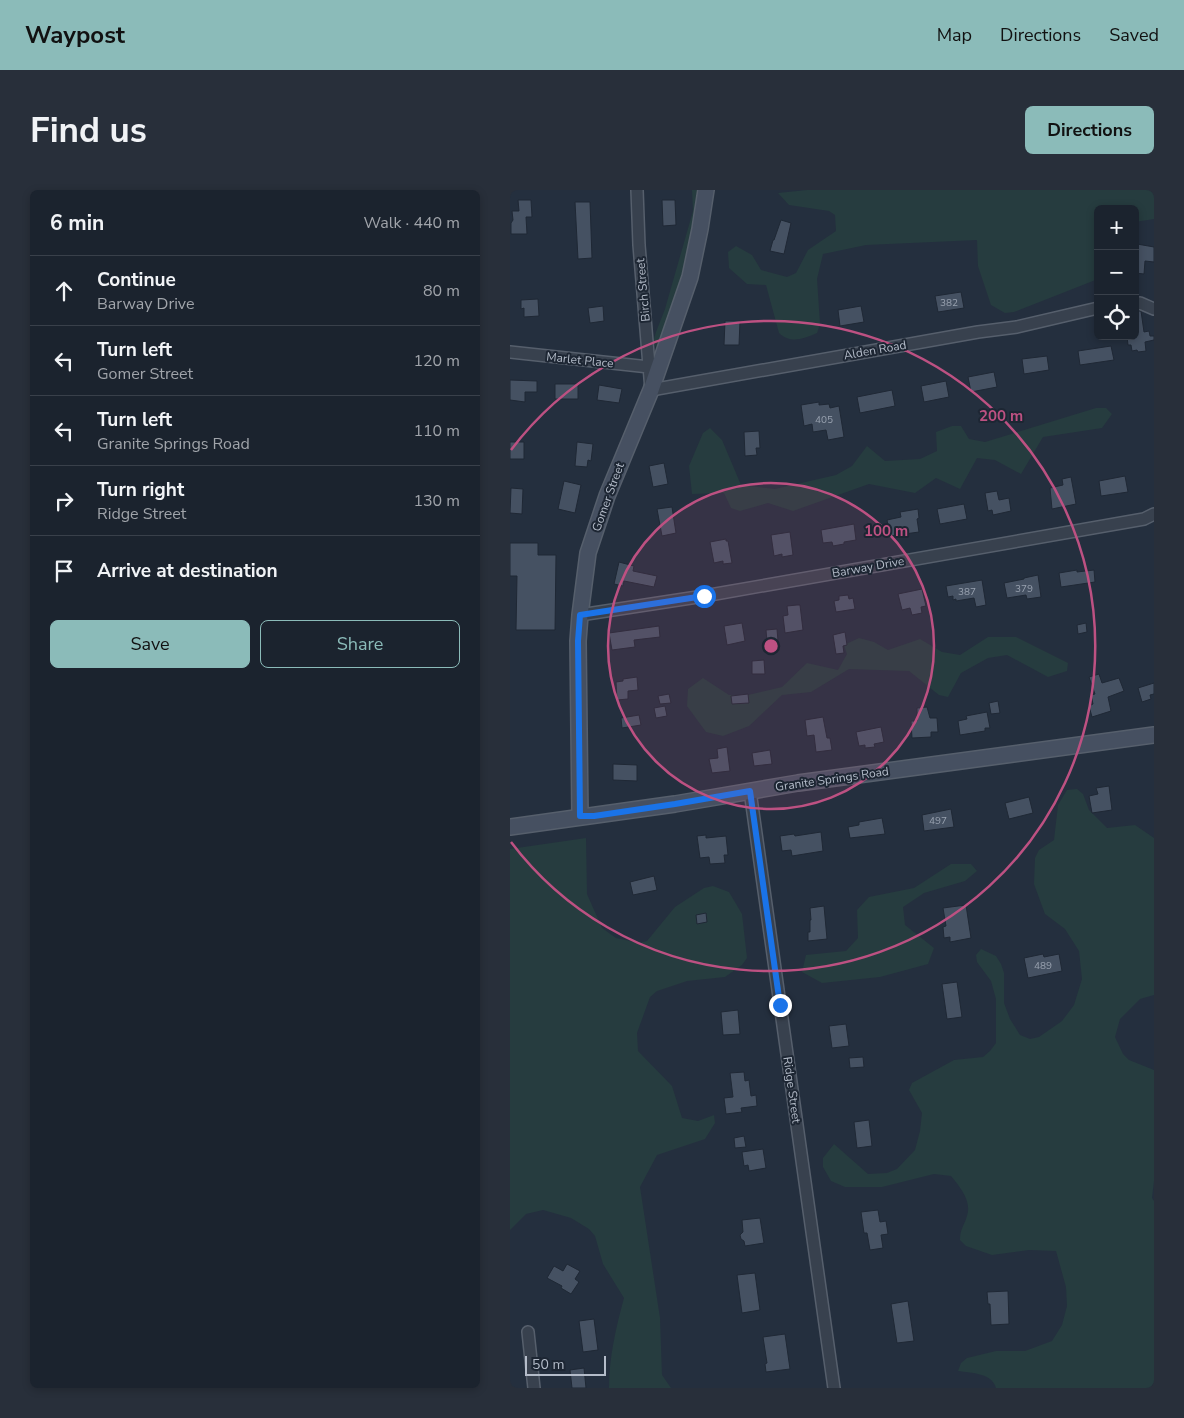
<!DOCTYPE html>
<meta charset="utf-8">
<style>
body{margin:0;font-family:"Nunito Sans",sans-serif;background:#282f3a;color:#f1f3f6}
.controls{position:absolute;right:15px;top:15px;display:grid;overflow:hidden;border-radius:8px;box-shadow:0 2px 8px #0003}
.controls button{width:45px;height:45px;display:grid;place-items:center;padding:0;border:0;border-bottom:1px solid #39404a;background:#1b232e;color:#f1f3f6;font:25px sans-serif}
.scale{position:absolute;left:15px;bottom:12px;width:81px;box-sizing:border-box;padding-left:5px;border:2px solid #b4bcc9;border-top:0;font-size:14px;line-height:18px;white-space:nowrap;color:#b4bcc9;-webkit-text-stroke:4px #1d2633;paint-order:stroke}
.stop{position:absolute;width:15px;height:15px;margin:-11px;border:4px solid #1a73e8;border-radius:50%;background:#fff}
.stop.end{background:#1a73e8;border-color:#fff;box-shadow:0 1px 5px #0008}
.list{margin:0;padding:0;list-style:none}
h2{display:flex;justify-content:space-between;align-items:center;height:65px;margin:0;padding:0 20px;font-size:21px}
h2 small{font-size:16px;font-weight:400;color:#a0a4aa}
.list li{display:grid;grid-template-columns:32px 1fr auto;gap:15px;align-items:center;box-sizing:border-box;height:70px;padding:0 20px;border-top:1px solid #39404a}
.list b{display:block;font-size:19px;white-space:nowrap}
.list p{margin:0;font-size:16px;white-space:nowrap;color:#a0a4aa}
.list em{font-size:16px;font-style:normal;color:#a0a4aa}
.actions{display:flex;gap:10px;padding:15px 20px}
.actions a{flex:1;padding:11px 0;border:1px solid #8bbbb9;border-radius:8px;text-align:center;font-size:18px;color:#8bbbb9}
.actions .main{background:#8bbbb9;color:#111}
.icon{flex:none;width:28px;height:28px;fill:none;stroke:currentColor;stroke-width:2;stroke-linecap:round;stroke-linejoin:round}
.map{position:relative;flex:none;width:644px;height:1198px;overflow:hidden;border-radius:8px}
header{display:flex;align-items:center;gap:30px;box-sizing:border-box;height:70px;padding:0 25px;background:#8bbbb9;color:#111}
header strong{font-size:24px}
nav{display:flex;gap:28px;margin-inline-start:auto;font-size:18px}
.intro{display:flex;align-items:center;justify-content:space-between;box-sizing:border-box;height:120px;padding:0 30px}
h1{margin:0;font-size:35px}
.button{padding:12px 22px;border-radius:8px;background:#8bbbb9;color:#111;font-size:18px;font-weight:700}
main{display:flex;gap:30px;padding:0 30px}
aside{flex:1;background:#1b232e;border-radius:8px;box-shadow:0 2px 8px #0003}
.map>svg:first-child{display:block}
.green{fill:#263c3f}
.building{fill:#455162;stroke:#1f2835}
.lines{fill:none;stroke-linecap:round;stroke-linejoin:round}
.street-casing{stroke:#565f6c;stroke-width:14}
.secondary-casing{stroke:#565f6c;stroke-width:18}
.street{stroke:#38414e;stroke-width:11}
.secondary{stroke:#465061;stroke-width:15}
.route{stroke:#1a73e8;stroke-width:6}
.ring{fill:none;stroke:#bd5182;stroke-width:2.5}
.labels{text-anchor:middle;stroke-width:4;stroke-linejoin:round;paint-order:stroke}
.number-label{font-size:10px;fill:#98a1af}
.street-label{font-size:12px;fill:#b4bcc9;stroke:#1d2633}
.centre{fill:#bd5182;stroke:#1d2633;stroke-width:2.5}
.ring-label{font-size:15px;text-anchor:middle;font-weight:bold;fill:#bd5182;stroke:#1d2633;stroke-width:4;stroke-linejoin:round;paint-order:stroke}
</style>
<header>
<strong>Waypost</strong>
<nav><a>Map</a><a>Directions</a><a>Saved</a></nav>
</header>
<div class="intro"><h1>Find us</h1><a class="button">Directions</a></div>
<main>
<aside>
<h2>6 min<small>Walk · 440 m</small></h2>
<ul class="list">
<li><svg class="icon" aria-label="ahead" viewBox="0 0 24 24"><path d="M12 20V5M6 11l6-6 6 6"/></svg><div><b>Continue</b><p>Barway Drive</p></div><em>80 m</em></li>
<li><svg class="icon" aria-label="left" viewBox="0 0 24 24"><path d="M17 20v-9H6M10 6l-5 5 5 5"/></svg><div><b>Turn left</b><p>Gomer Street</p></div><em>120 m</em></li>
<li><svg class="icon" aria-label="left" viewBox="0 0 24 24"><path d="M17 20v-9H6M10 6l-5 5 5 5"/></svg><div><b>Turn left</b><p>Granite Springs Road</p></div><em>110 m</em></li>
<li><svg class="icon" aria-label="right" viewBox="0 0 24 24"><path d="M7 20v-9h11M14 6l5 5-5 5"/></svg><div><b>Turn right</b><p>Ridge Street</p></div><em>130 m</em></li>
<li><svg class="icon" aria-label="arrive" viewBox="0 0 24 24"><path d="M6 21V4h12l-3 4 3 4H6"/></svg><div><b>Arrive at destination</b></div></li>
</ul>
<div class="actions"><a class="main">Save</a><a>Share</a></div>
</aside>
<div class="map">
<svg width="644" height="1198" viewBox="0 0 644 1198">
<rect width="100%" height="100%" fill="#242f3e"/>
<!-- green -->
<path class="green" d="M182,0H192L186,41L157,138L148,160L143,152L146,142L155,119L183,21Z
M297,0H644V29L625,32V19H588V89L504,122L495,123L481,115L468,76L467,50L356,55L313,64L307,89L310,134L307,143C293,149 281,154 269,143L256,95L237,94L219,78L218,62L226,56L242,65L251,80L277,87L286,83L298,60L326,41L325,25L319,21L279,15L268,3Z
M586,218H596L602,224L592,238L533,247L511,284L485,270L467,268L450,299L426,288L405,303L359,294L283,321L258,313L230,321L221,318L214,303L182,304L179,276L193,243L200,238L212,250L231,295L265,299L326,285L342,276L357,256L375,271L410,269L427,261L426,242L442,236H451L459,249L475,252Z
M478,447H506L558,473L557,481L538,487L497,465L478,468L451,483L438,507L429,505L399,481L339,479L301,502L272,505L239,536L213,546L196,542L177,516L178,499L193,488L219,505H238L272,497L297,473L328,480L337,464L334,455L349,448L364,452L378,460L410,449L432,462L450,465Z
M567,599L573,604L579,620L597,638L625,635L644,648V805L630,809L610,829L605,847L613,864L619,870L644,880V991L642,1008L644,1011V1198H486C482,1183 462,1183 448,1181L451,1173L457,1168L486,1161H515L542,1151L552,1135L557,1116L556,1097L546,1061L519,1060L482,1065L456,1056L450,1050C450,1039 454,1036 457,1026C462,1011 450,997 441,986L424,984L372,997H335L321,991L313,977V968L324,954L358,984L377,983L387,979L405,960L410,941L412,923L399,900L402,893L444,870L473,867L480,861L486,853V809L481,791L467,772L466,765L471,759L486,766L491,774L494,783V813L500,829L510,845L520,849L529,847L552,831L564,815L572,789L569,761L555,739L535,724L524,694L525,668L529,660L544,650L548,615L557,600Z
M76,648L77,704L92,738L106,748L129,753L137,751L165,717L194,698L203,696L219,702L232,724L237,768L232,775L215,787L177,791L147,801L140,807L127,843L128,861L162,896L172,928L188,931L204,925L205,933L195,949L147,965L130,997L150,1128L152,1185L161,1198H99C99,1168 106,1137 114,1108L93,1074L85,1046L79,1039L61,1028L33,1020L16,1024L0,1040V659Z
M441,674H461L467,681L455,691L414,703L393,717L395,735L424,758L418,774L370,787L312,793L292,782L296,765L336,761L348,748L347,720L359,707L404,698Z"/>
<!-- building -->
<path class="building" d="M8,10H21L22,27H16L17,44H1V33L3,30L2,21H9Z
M152,10H165L166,35L153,36Z
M65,12H80L82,68L68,69Z
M271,30L281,33L274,64L260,61L263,50H264Z
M627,54L644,57V72L635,71L634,84L625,83V65Z
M451,102L454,118L428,122L425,106Z
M28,109L29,126L14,127V118L11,119V110Z
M93,116L94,131L80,133L78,118Z
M351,116L354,132L330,136L328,120Z
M625,121H631L634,142L639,141L640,146H644V150L635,152L636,161L628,162L627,160L622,161L621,155H618L617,146H625Z
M215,131H230L229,155H214Z
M601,156L604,170L570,175L568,161Z
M537,166L539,180L514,184L512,169Z
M484,182L487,197L461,202L458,187Z
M0,190L27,191V202H15V212L0,210Z
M436,191L439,207L414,212L411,196Z
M45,194H68V209H45Z
M89,195L112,199L109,213L87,210Z
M382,200L385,216L350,223L347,207Z
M309,212V215L319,214L320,218L329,216L334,247L318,250L316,240L303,242L302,234L294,236L291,215Z
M249,241L250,258H246L247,265L235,266L234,242Z
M0,252H14V269H0Z
M67,252L83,254L81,271L78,270L77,277L65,276Z
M154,273L158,294L143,297L139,276Z
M615,286L618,302L591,306L589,291Z
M561,287L566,314L542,319L540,298L553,295L552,289Z
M54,291L71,295L65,323L48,319Z
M1,298L13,299L12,324L0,323Z
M487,301L489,310L499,308L501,321L483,325L482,320L478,321L475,303Z
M454,314L457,329L430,334L427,319Z
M162,317L166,343L152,346L147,319Z
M408,319L409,328L407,329L409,342L380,346L377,330L391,327L390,322Z
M344,334L346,350L334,352V354L323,356L322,352L313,353L311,340Z
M280,342L283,365L272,367V364L264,366L261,345Z
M216,349V351H218L222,373L213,374V371L204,373L200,352Z
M0,353H28V365H46L45,440H6L7,386H0Z
M109,372L124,376L123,381L147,386L144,397L114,391L113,396L104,394Z
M567,380V382L584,380L585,392L551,397L549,383Z
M528,385L531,407L517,409L516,405L497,408L494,393L514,389V388Z
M472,390L476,415L466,417L464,408L446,411V409L443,410V406L438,407L436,396Z
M412,399L416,416L411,417L412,423L402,425L400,418L392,420L388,404Z
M338,405L339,409L343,408L345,419L326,422L324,411L329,410V406Z
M287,415H290L293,440L275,443L273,426L278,425L277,416Z
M232,433L235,451L217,455L214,436Z
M576,433L577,442L568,444L567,435Z
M149,436L150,447L124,450L125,457L102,460L99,443Z
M267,439L268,451L257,452L256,440Z
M335,442L337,455L333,456L334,463L326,464L323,445Z
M254,470L255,484H242V471Z
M589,484L592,493L609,488L614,501L598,507L601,521L582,527L579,516L583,514L581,505L585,504L579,487Z
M127,487L128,500L118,501V509L107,510L106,492L113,491V489Z
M644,493V504L640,505L641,509L632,512L628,498Z
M159,504L161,513L150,514L148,506Z
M238,504L239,513L222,514L221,506Z
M488,511L490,523L481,524L479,513Z
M155,516L157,526L146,528L144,518Z
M417,517L420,528H427L428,542H421V547L402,548L401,531H407V518Z
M477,522L480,538H475V541L450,545L448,531L457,529L456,526Z
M129,525L131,535L112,538L111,528Z
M313,527L317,548H320L322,560L306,562L304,545L297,546L295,530Z
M371,537L374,552L364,554L365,557L355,558V555L349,556L346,542Z
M217,557L220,581L202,583L199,569L208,568L207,559Z
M260,560L262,574L244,576L242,563Z
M103,574L127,575V591L103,590Z
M599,596L602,620L582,623L579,606L588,604L586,598Z
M519,607L523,623L499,629L495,613Z
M441,619L444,637L414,641L412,625Z
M372,628L375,644L340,648L338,637L349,635V632Z
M311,642L313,661L282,666L281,660L272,661L270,646L284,644L285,646Z
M196,645V648L216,646L218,665H214L215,673L200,674L199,667L190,668L187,646Z
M144,686L147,700L123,705L120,692Z
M456,715L461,748L440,752V747L434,748L433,737L436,736L433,718Z
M314,716L317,749L298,751V742H300V730H301L300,718Z
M196,723L197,732L187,734L186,725Z
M533,764L534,767L549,764L552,781L518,788L514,768Z
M447,792L452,827L437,829L432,794Z
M228,820L230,844L213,845L211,822Z
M336,834L339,856L322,858L319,836Z
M353,867L354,877L340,878L339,868Z
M234,882L235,891L239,890L241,906L246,905L247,916L231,918L232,922L216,924L214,908L223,907L220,883Z
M359,930L362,956L347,958L344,932Z
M234,946L236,957L225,958L224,948Z
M253,959L256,978L239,981L238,975L234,976L232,962Z
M368,1020L370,1032L376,1031L378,1044L371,1045L373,1058L360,1060L357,1043H354L351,1022Z
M250,1028L254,1053L235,1056L234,1051L231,1049L230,1045L233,1042L232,1030Z
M57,1074L70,1081L65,1089L69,1092L61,1104L51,1098L52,1096L37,1088L44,1076L53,1081Z
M245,1083L250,1120L232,1123L227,1085Z
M498,1101L499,1134L481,1135L480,1114H478L477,1102Z
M398,1111L404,1151L387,1153L381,1114Z
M84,1129L88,1160L73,1162L69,1131Z
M275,1144L280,1179L256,1182L255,1174L257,1173L253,1147Z
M74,1178L76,1198H62L60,1180Z"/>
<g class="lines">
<defs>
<path id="street" d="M127,0L129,55L141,200L468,142L507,137L588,118
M625,114L630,113L644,119
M0,162L139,177
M70,425L194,406L634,329L644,324
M240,601L324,1198
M18,1142L24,1198"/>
<path id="secondary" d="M70,626L68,451L70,425L78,363L97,306L141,200L180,87L190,39L196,0
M0,637L165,614L288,593L644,545"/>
</defs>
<!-- street casing -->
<use href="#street" class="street-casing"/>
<!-- secondary casing -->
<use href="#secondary" class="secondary-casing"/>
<!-- street -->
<use href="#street" class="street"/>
<!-- secondary -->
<use href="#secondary" class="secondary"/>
</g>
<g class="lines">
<!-- route -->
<path class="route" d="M194,406L70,425L68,451L70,626H84L165,614L240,601L270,815"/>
</g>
<!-- distance rings -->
<circle cx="261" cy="456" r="163" fill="#bd5182" fill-opacity=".12"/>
<g class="ring">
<circle cx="261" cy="456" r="163"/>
<path d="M1 260A325 325 0 1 1 1 652"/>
</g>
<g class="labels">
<!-- number labels -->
<g class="number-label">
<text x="439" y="116">382</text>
<text x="314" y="233">405</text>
<text x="514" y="402">379</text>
<text x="457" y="405">387</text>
<text x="428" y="634">497</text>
<text x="533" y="779">489</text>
</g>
<!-- street labels -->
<g class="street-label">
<text transform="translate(133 100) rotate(-95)" y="4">Birch Street</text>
<text transform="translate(365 160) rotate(-10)" y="4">Alden Road</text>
<text transform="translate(70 170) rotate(6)" y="4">Marlet Place</text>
<text transform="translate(98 307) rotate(-70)" y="4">Gomer Street</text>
<text transform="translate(358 377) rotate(-10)" y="4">Barway Drive</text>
<text transform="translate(322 589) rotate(-8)" y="4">Granite Springs Road</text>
<text transform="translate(282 900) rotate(82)" y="4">Ridge Street</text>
</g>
</g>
<circle cx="261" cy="456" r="8" class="centre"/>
<g class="ring-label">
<text x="491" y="231">200 m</text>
<text x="376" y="346">100 m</text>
</g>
</svg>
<div class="controls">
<button>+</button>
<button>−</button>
<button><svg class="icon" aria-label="locate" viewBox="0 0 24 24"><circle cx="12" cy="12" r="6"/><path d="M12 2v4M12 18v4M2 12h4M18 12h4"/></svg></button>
</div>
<div class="scale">50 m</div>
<div class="stop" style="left:194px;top:406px"></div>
<div class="stop end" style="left:270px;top:815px"></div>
</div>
</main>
